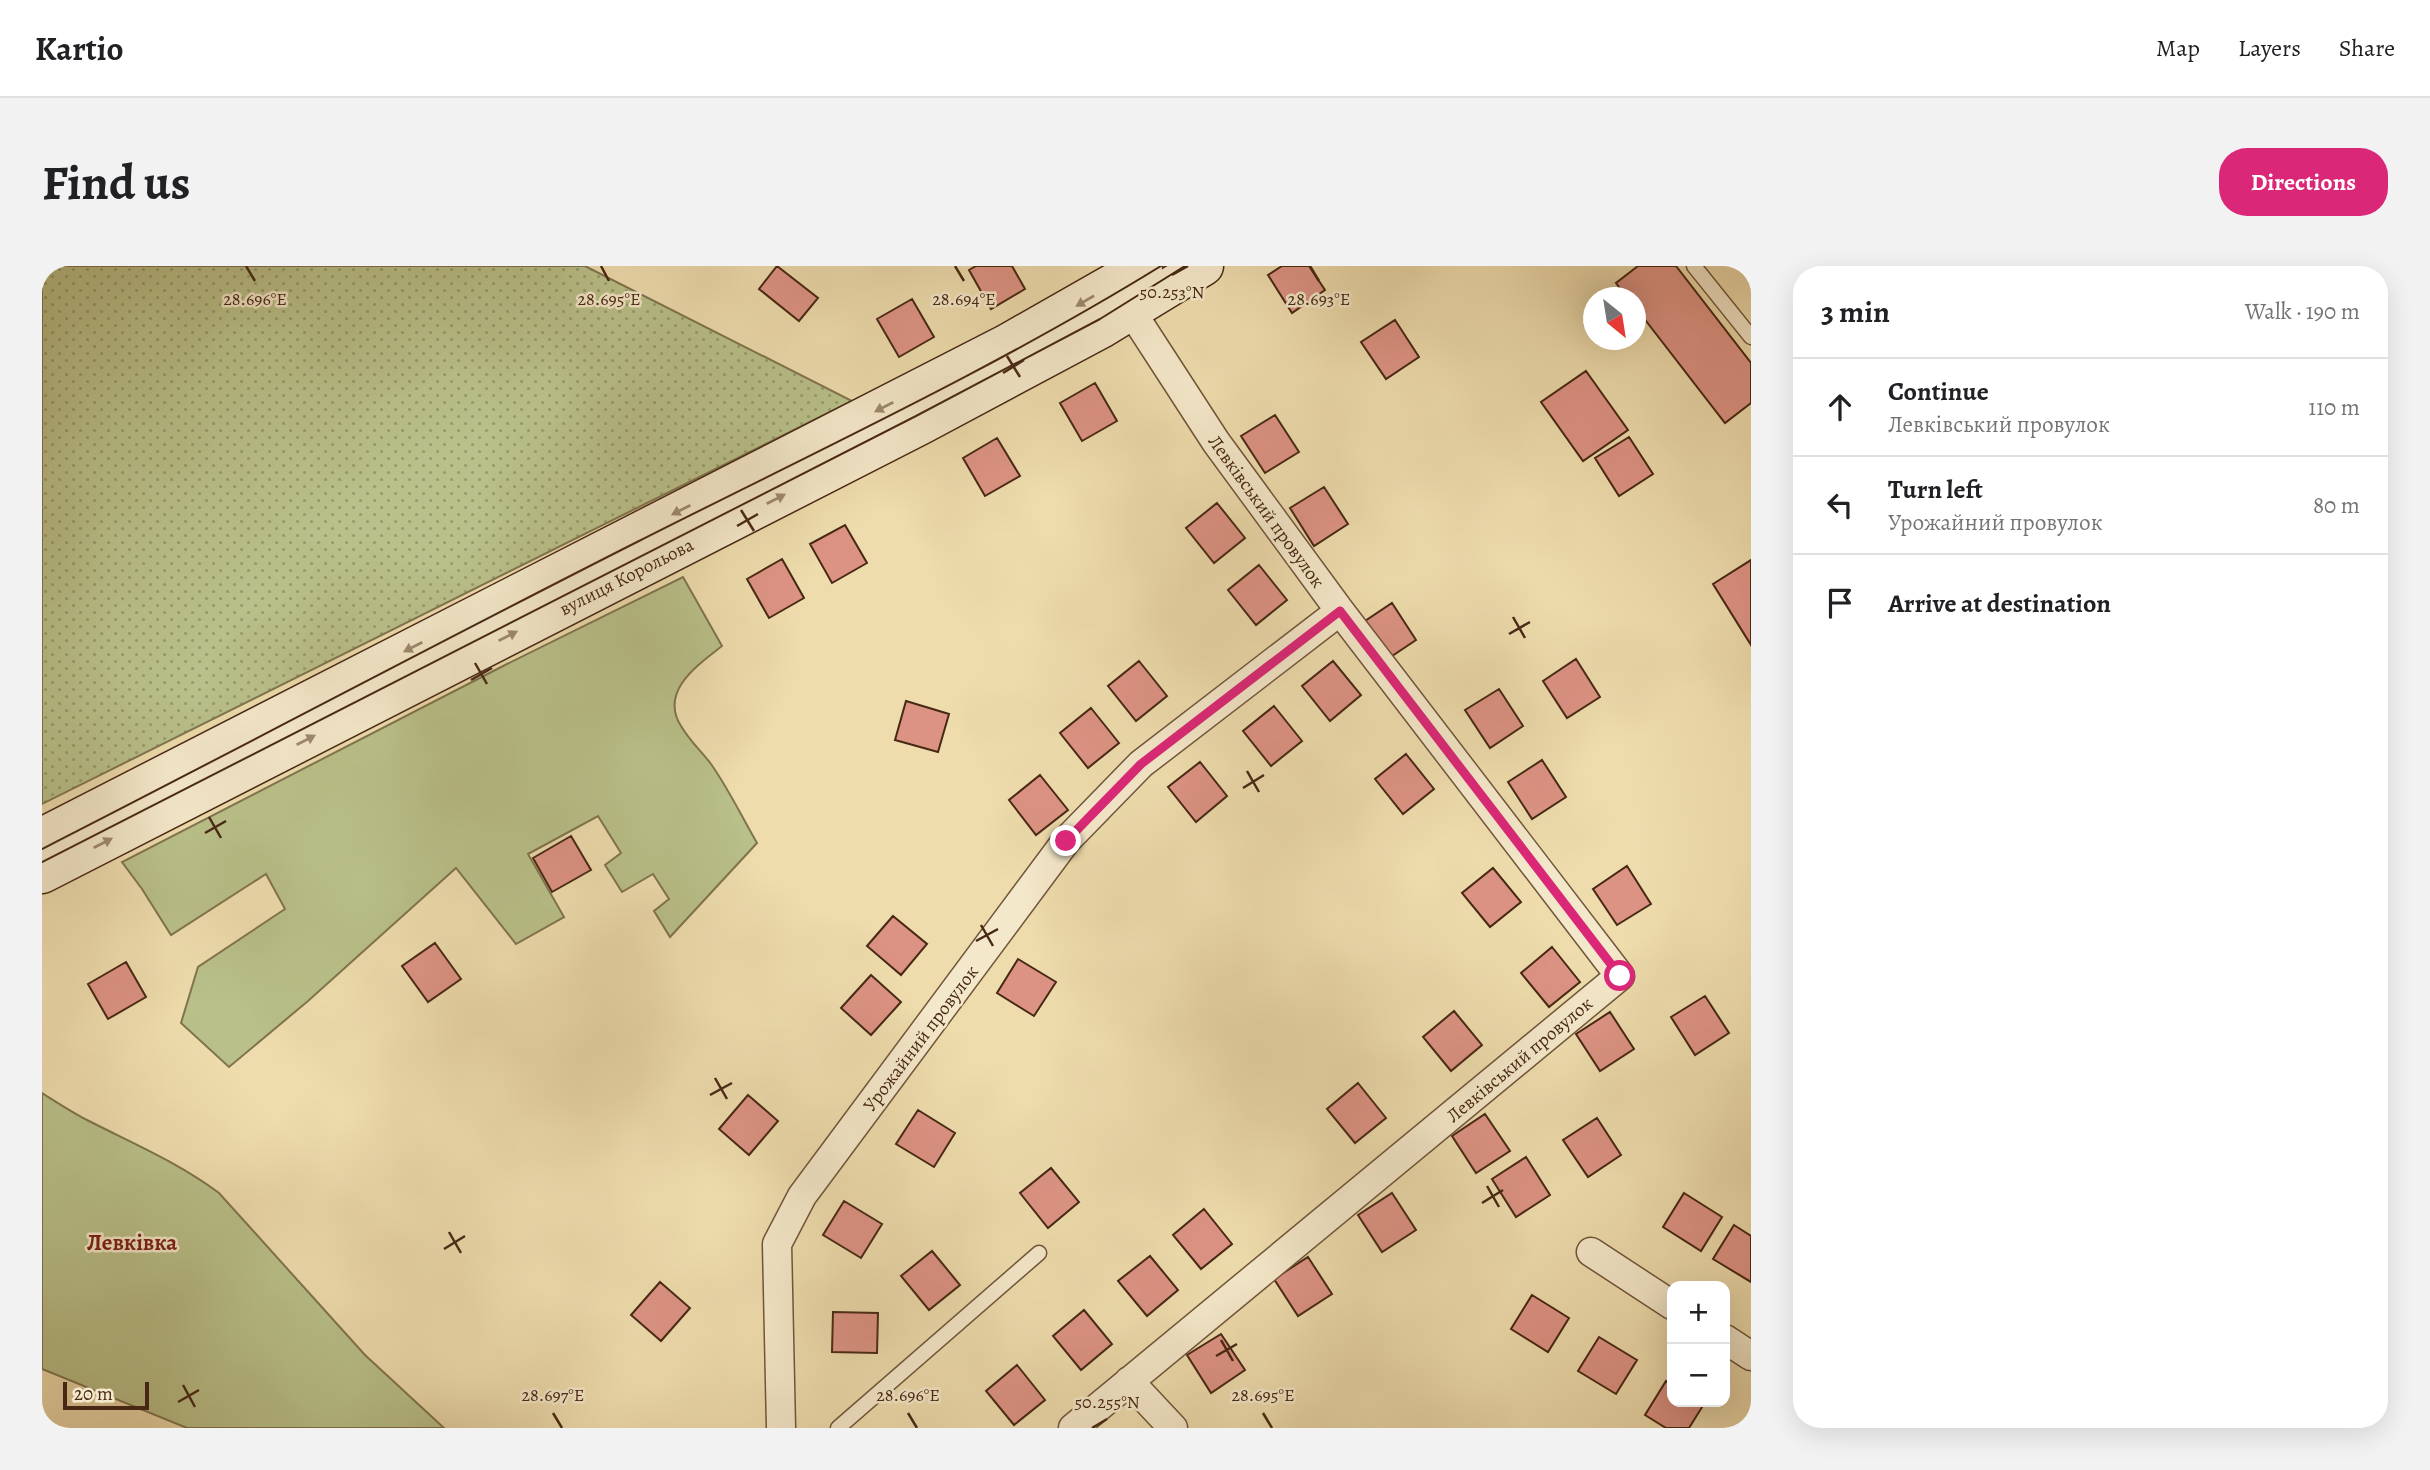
<!DOCTYPE html>
<meta charset="utf-8">
<style>
body{margin:0;font-family:Alegreya,serif;background:#f2f2f2;color:#202124}
.controls{position:absolute;right:21px;bottom:21px;display:grid;overflow:hidden;border-radius:14px;box-shadow:0 7px 28px #0002}
.controls button{width:63px;height:63px;display:grid;place-items:center;padding:0;border:0;border-bottom:2px solid #e0e0e0;background:#fff;color:#202124;font:35px sans-serif}
.compass{position:absolute;left:1541px;top:21px;width:63px;height:63px;border-radius:50%;background:#fff;box-shadow:0 7px 28px #0002;rotate:150deg}
.scale{position:absolute;left:21px;bottom:18px;width:86px;box-sizing:border-box;padding-left:7px;border:4px solid #472814;border-top:0;font-size:19px;line-height:24px;white-space:nowrap;color:#472814;-webkit-text-stroke:5px #f4e8ca;paint-order:stroke}
.stop{position:absolute;width:21px;height:21px;margin:-16px;border:5px solid #db2777;border-radius:50%;background:#fff}
.stop.end{background:#db2777;border-color:#fff;box-shadow:0 2px 7px #0008}
.list{margin:0;padding:0;list-style:none}
h2{display:flex;justify-content:space-between;align-items:center;height:91px;margin:0;padding:0 28px;font-size:30px}
h2 small{font-size:23px;font-weight:400;color:#757577}
.list li{display:grid;grid-template-columns:46px 1fr auto;gap:21px;align-items:center;box-sizing:border-box;height:98px;padding:0 28px;border-top:2px solid #e0e0e0}
.list b{display:block;font-size:26px;white-space:nowrap}
.list p{margin:0;font-size:23px;white-space:nowrap;color:#757577}
.list em{font-size:23px;font-style:normal;color:#757577}
.icon{flex:none;width:38px;height:38px;fill:none;stroke:currentColor;stroke-width:2;stroke-linecap:round;stroke-linejoin:round}
.map{position:relative;flex:none;width:1709px;height:1162px;overflow:hidden;border-radius:28px}
header{display:flex;align-items:center;gap:42px;box-sizing:border-box;height:98px;padding:0 35px;background:#fff;border-bottom:2px solid #e0e0e0}
header strong{font-size:33px}
nav{display:flex;gap:38px;margin-inline-start:auto;font-size:24px}
.intro{display:flex;align-items:center;justify-content:space-between;box-sizing:border-box;height:168px;padding:0 42px}
h1{margin:0;font-size:49px}
.button{padding:18px 32px;border-radius:28px;background:#db2777;color:#fff;font-size:24px;font-weight:700}
main{display:flex;gap:42px;padding:0 42px}
aside{flex:1;background:#fff;border-radius:28px;box-shadow:0 7px 28px #0002}
.map>svg:first-child{display:block}
.grass{fill:#b9c089;stroke:#80744e;stroke-width:2}
.park{fill:url(#park-dots);stroke:#80744e;stroke-width:2}
.building{fill:#dd9384;stroke:#472814;stroke-width:2}
.lines{fill:none;stroke-linecap:round;stroke-linejoin:round}
.service-casing{stroke:#71553a;stroke-width:17}
.minor-casing{stroke:#71553a;stroke-width:31}
.secondary-casing{stroke:#472814;stroke-width:41}
.service{stroke:#f4e8ca;stroke-width:14}
.minor{stroke:#f4e8ca;stroke-width:28}
.secondary{stroke:#f4e8ca;stroke-width:38}
.tram{stroke:#472814;stroke-width:2}
.oneway{fill:#9e886f}
.route{stroke:#db2777;stroke-width:9}
.ticks{fill:none;stroke:#472814;stroke-width:2.5}
.labels{text-anchor:middle;stroke-width:5;stroke-linejoin:round;paint-order:stroke}
.street-label{font-size:19px;fill:#472814;stroke:#f4e8ca}
.quarter-label{font-size:23px;font-weight:bold;fill:#7a1f14;stroke:#f4e8ca}
.ticks-label{font-size:18px;text-anchor:middle;fill:#472814;stroke:#f4e8ca;stroke-width:5;stroke-linejoin:round;paint-order:stroke}
</style>
<header>
<strong>Kartio</strong>
<nav><a>Map</a><a>Layers</a><a>Share</a></nav>
</header>
<div class="intro"><h1>Find us</h1><a class="button">Directions</a></div>
<main>
<div class="map">
<svg width="1709" height="1162" viewBox="0 0 1709 1162">
<defs>
<pattern id="park-dots" width="8" height="8" patternUnits="userSpaceOnUse" patternTransform="scale(1.75)"><rect width="8" height="8" fill="#b9c089"/><path d="M2 2h.1M6 6h.1" fill="none" stroke="#989c6f" stroke-width="1.8" stroke-linecap="round"/></pattern>
</defs>
<rect width="100%" height="100%" fill="#eedcad"/>
<filter id="stains"><feTurbulence type="fractalNoise" baseFrequency=".00286" numOctaves="4"/><feColorMatrix values="0 0 0 0 .2 0 0 0 0 .09 0 0 0 0 .02 0 0 0 .5 -.17"/></filter>
<radialGradient id="worn" r=".72"><stop offset=".6" stop-color="#630" stop-opacity="0"/><stop offset="1" stop-color="#630" stop-opacity=".3"/></radialGradient>
<!-- grass -->
<path class="grass" d="M641,311L680,380C656,399 617,425 639,460C647,474 659,485 669,498C686,522 700,551 715,577L628,671L612,645L627,633L611,608L580,626L563,599L579,587L556,550L486,588L522,651L474,678L414,602L266,735L187,801L139,757L156,701L243,643L224,608L129,669L100,623L80,596L465,398Z
M0,827C16,837 31,847 47,855C92,878 137,897 177,927L323,1089L402,1162H145L0,1103Z"/>
<!-- park -->
<path class="park" d="M0,0H543L810,135L0,538Z"/>
<!-- building -->
<path class="building" d="M735,0L776,32L757,55L717,23Z
M934,0H970L983,23L949,43L927,4Z
M1240,0H1267L1283,24L1250,47L1226,9Z
M1596,0H1634L1709,97V137L1683,157L1594,42V32H1585L1574,17Z
M870,33L892,71L857,91L835,53Z
M1353,54L1377,91L1344,113L1319,76Z
M1544,105L1586,164L1541,195L1499,136Z
M1053,117L1075,155L1040,175L1018,137Z
M1233,149L1257,186L1223,207L1199,170Z
M1587,171L1611,208L1577,230L1553,192Z
M955,172L978,210L943,230L921,192Z
M1282,221L1306,258L1272,280L1248,242Z
M1175,237L1203,272L1172,297L1144,262Z
M803,259L825,297L790,317L768,278Z
M740,293L762,332L727,352L705,313Z
M1709,294V379L1671,318Z
M1217,299L1245,334L1214,359L1186,324Z
M1350,337L1374,374L1341,396L1317,359Z
M1534,393L1558,431L1525,452L1501,415Z
M1097,395L1125,430L1094,455L1066,420Z
M1291,395L1319,429L1288,455L1260,420Z
M1457,423L1481,460L1448,482L1423,444Z
M864,435L907,448L896,486L853,474Z
M1232,440L1260,475L1229,500L1201,465Z
M1049,442L1077,477L1046,502L1018,467Z
M1364,488L1392,523L1361,548L1333,513Z
M1500,494L1524,531L1490,553L1466,516Z
M1158,496L1185,530L1154,556L1126,521Z
M998,509L1026,544L994,569L967,534Z
M529,570L549,604L510,626L491,592Z
M1585,600L1609,638L1575,659L1551,623Z
M1451,602L1479,636L1448,661L1420,627Z
M851,650L885,678L859,709L825,680Z
M393,677L419,713L386,736L360,700Z
M1510,681L1538,716L1507,741L1479,707Z
M976,693L1014,716L992,750L955,727Z
M84,696L104,731L66,753L46,718Z
M829,709L859,736L829,769L799,742Z
M1663,730L1687,767L1653,789L1629,751Z
M1412,745L1440,779L1409,805L1381,771Z
M1568,746L1592,783L1558,805L1534,768Z
M1316,817L1344,852L1313,877L1285,843Z
M706,829L736,855L707,889L677,863Z
M876,844L913,867L892,901L854,878Z
M1443,848L1468,885L1434,907L1410,870Z
M1555,852L1579,889L1546,911L1521,874Z
M1484,891L1508,929L1474,951L1450,913Z
M1009,902L1037,936L1006,962L978,927Z
M1350,927L1374,964L1340,986L1316,949Z
M1642,927L1680,951L1659,985L1621,961Z
M802,935L840,958L819,992L781,969Z
M1162,943L1190,978L1159,1003L1131,969Z
M1692,959L1709,970V1016L1671,993Z
M890,985L918,1019L887,1044L859,1010Z
M1108,990L1136,1024L1105,1050L1076,1015Z
M1266,991L1290,1028L1256,1050L1232,1013Z
M618,1016L648,1042L619,1075L589,1049Z
M1490,1029L1527,1052L1506,1086L1469,1063Z
M1042,1044L1070,1078L1039,1104L1011,1070Z
M791,1046L836,1047L835,1087L790,1086Z
M1179,1068L1203,1104L1169,1127L1145,1089Z
M1557,1071L1595,1094L1574,1128L1536,1105Z
M975,1099L1003,1134L972,1159L944,1125Z
M1624,1115L1630,1119V1136H1658L1662,1138L1647,1162H1624L1603,1149Z"/>
<g class="lines">
<defs>
<path id="service" d="M1652,0L1709,71
M796,1162L997,987"/>
<path id="minor" d="M1549,986L1630,1039
M1683,1073L1709,1090
M1087,1115L1131,1162
M739,1162L735,978L760,930L1024,575L1099,498L1298,345
M1031,1162L1578,710L1298,345L1174,176L1089,45"/>
<path id="secondary" d="M0,571L964,78L1101,0
M0,608L879,159L1059,63L1162,0"/>
</defs>
<!-- service casing -->
<use href="#service" class="service-casing"/>
<!-- minor casing -->
<use href="#minor" class="minor-casing"/>
<!-- secondary casing -->
<use href="#secondary" class="secondary-casing"/>
<!-- service -->
<use href="#service" class="service"/>
<!-- minor -->
<use href="#minor" class="minor"/>
<!-- secondary -->
<use href="#secondary" class="secondary"/>
<!-- tram -->
<path class="tram" d="M0,583C200,481 397,376 597,275C773,186 952,103 1119,0
M0,596L874,150L1058,53L1143,0"/>
</g>
<!-- one-way arrows -->
<defs><path id="oneway-solid" d="M-6-.8H1V-3.2L6.5 0L1 3.2V.8H-6Z" transform="scale(1.75)"/></defs>
<g class="oneway">
<use href="#oneway-solid" transform="translate(1043 35) rotate(150)"/>
<use href="#oneway-solid" transform="translate(842 141) rotate(153)"/>
<use href="#oneway-solid" transform="translate(734 233) rotate(-27)"/>
<use href="#oneway-solid" transform="translate(639 244) rotate(153)"/>
<use href="#oneway-solid" transform="translate(466 370) rotate(-27)"/>
<use href="#oneway-solid" transform="translate(371 381) rotate(153)"/>
<use href="#oneway-solid" transform="translate(264 474) rotate(-27)"/>
<use href="#oneway-solid" transform="translate(61 577) rotate(-27)"/>
</g>
<g class="lines">
<!-- route -->
<path class="route" d="M1024,575L1099,498L1298,345L1578,710"/>
</g>
<!-- ticks -->
<path class="ticks" d="M204,0L213,15M559,0L567,15M913,0L922,15M1268,0L1277,15M1130,9L1146,0M965,90L978,111M961,107L982,94M699,244L712,265M695,260L716,248M1471,351L1483,372M1467,368L1488,356M433,397L445,418M429,414L450,402M1205,505L1217,526M1201,522L1222,509M167,551L179,572M163,567L184,555M939,659L951,680M934,675L956,663M673,812L685,833M668,829L690,817M1445,920L1457,941M1440,937L1461,924M407,966L419,987M402,983L423,970M1179,1074L1191,1095M1174,1090L1195,1078M141,1119L153,1141M136,1136L157,1124M511,1147L520,1162M866,1147L875,1162M1221,1147L1230,1162M1050,1162L1065,1153"/>
<g class="labels">
<!-- street labels -->
<g class="street-label">
<text transform="translate(1225 245) rotate(54)" y="7">Левківський провулок</text>
<text transform="translate(584 310) rotate(-27)" y="7">вулиця Корольова</text>
<text transform="translate(878 772) rotate(-53)" y="7">Урожайний провулок</text>
<text transform="translate(1477 793) rotate(-40)" y="7">Левківський провулок</text>
</g>
<!-- quarter labels -->
<g class="quarter-label">
<text x="90" y="984">Левківка</text>
</g>
</g>
<g class="ticks-label">
<text x="1130" y="32">50.253°N</text>
<text x="1277" y="39">28.693°E</text>
<text x="213" y="39">28.696°E</text>
<text x="567" y="39">28.695°E</text>
<text x="922" y="39">28.694°E</text>
<text x="511" y="1135">28.697°E</text>
<text x="866" y="1135">28.696°E</text>
<text x="1221" y="1135">28.695°E</text>
<text x="1065" y="1142">50.255°N</text>
</g>
<rect width="100%" height="100%" filter="url(#stains)"/>
<rect width="100%" height="100%" fill="url(#worn)"/>
</svg>
<div class="controls">
<button>+</button>
<button>−</button>
</div>
<svg class="compass" viewBox="-18 -18 36 36"><path d="M0-13l5 13h-10z" fill="#e53935"/><path d="M0 13l5-13h-10z" fill="#757577"/></svg>
<div class="scale">20 m</div>
<div class="stop" style="left:1578px;top:710px"></div>
<div class="stop end" style="left:1024px;top:575px"></div>
</div>
<aside>
<h2>3 min<small>Walk · 190 m</small></h2>
<ul class="list">
<li><svg class="icon" aria-label="ahead" viewBox="0 0 24 24"><path d="M12 20V5M6 11l6-6 6 6"/></svg><div><b>Continue</b><p>Левківський провулок</p></div><em>110 m</em></li>
<li><svg class="icon" aria-label="left" viewBox="0 0 24 24"><path d="M17 20v-9H6M10 6l-5 5 5 5"/></svg><div><b>Turn left</b><p>Урожайний провулок</p></div><em>80 m</em></li>
<li><svg class="icon" aria-label="arrive" viewBox="0 0 24 24"><path d="M6 21V4h12l-3 4 3 4H6"/></svg><div><b>Arrive at destination</b></div></li>
</ul>
</aside>
</main>
